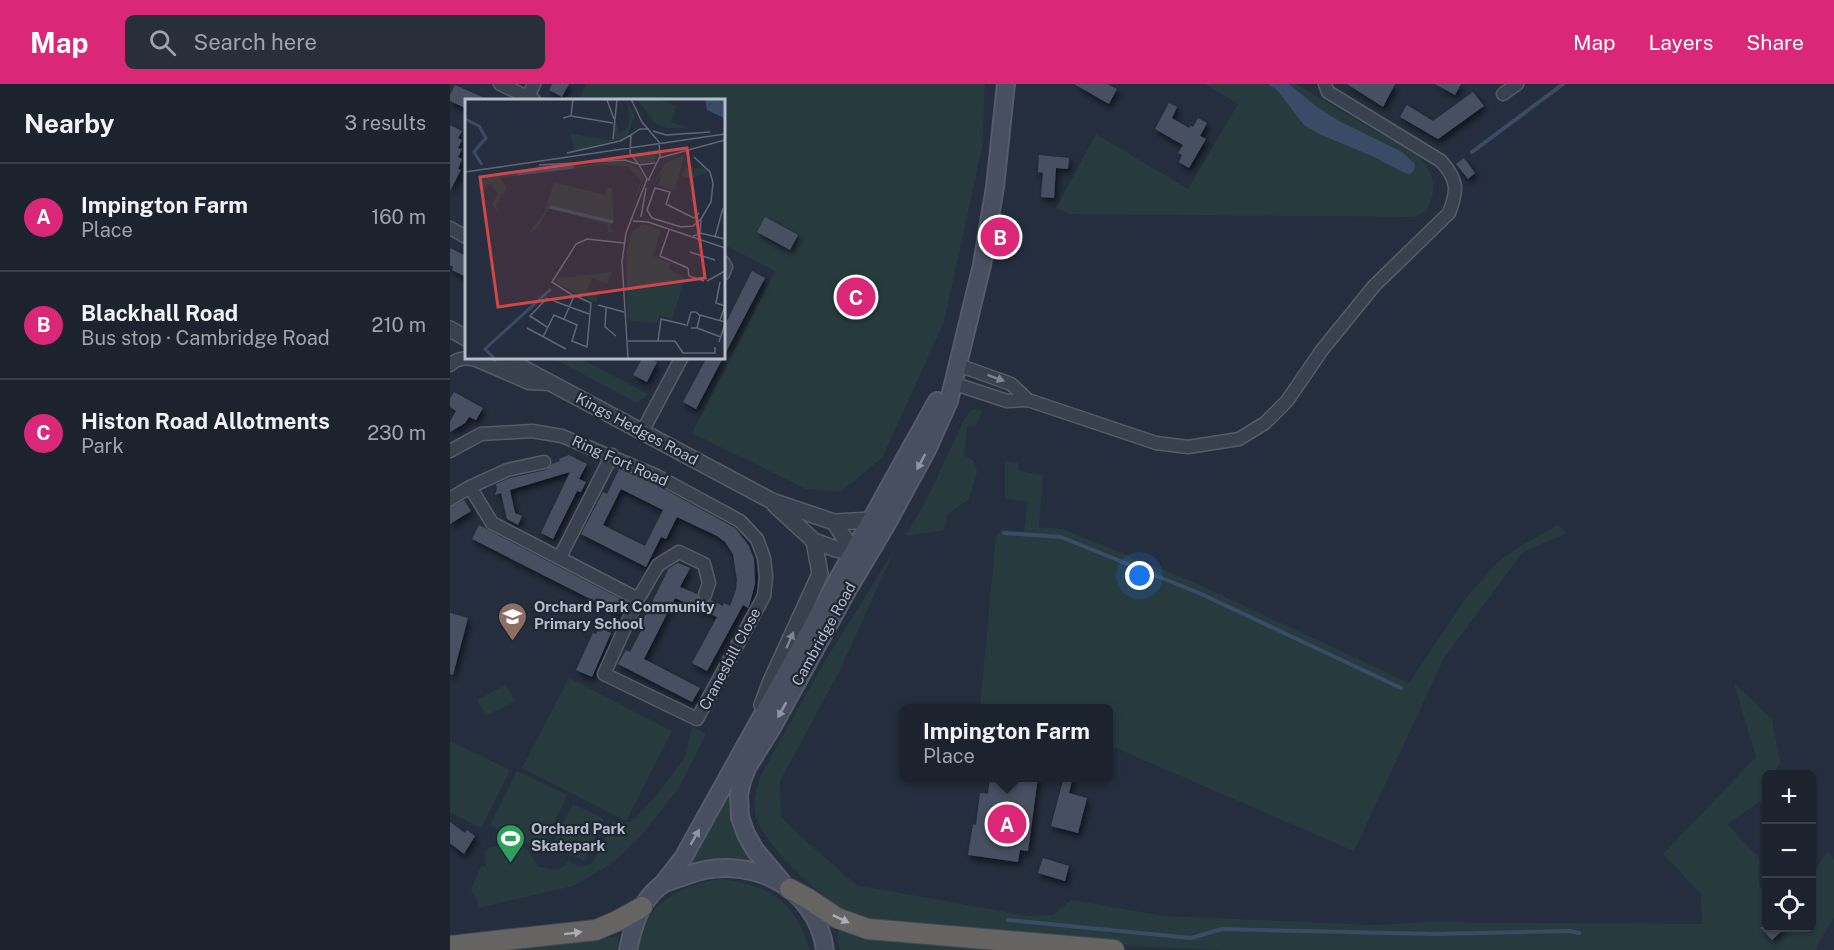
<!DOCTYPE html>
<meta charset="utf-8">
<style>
body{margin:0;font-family:"Public Sans",sans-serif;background:#292f3a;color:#f1f3f6}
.controls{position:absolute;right:18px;bottom:18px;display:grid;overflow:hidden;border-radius:9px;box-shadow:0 2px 4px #0004}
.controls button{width:54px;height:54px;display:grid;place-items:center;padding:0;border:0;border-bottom:2px solid #3a3f4a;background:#1c222e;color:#f1f3f6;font:30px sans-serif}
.you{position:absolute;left:690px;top:492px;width:21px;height:21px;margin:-15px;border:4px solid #fff;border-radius:50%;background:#1a73e8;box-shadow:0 0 0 9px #1a73e833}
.badge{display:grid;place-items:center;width:39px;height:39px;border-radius:50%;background:#db2777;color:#fff;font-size:20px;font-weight:700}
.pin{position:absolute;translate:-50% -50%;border:3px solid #fff;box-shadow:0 2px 6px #0006}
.popup{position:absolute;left:450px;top:620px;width:213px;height:78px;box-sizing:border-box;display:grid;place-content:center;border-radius:9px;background:#1c222e;filter:drop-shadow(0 2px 4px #0005);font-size:20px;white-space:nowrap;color:#a0a4aa}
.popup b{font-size:22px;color:#f1f3f6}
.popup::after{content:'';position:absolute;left:50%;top:100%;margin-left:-12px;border:12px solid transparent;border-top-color:#1c222e}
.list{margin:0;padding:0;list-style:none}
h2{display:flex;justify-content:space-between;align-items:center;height:78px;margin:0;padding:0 24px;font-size:26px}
h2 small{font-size:20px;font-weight:400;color:#a0a4aa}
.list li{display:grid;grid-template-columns:39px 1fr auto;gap:18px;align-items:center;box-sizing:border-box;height:108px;padding:0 24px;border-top:2px solid #3a3f4a}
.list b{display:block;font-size:22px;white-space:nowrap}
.list p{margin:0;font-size:20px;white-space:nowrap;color:#a0a4aa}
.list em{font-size:20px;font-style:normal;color:#a0a4aa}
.icon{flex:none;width:33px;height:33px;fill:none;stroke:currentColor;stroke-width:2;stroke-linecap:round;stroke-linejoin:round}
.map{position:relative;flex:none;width:1384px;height:866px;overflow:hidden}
header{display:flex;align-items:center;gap:36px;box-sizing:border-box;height:84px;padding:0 30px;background:#db2777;color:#fff}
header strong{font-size:28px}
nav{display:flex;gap:33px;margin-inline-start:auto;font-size:21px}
.search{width:420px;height:54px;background:#292f3a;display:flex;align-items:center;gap:15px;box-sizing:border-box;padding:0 21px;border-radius:9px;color:#a0a4aa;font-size:22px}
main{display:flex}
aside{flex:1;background:#1c222e}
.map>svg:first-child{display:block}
.green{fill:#273b3f}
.water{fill:#3a4b67}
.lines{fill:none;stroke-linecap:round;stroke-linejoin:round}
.stream{stroke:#3a4b67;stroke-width:4}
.building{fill:#465062;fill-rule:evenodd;filter:url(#shadow)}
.minor-casing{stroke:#545c69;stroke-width:15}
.tertiary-casing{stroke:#545c69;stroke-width:18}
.secondary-casing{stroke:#545c69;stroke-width:20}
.trunk-casing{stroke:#414956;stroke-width:22}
.minor{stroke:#39414e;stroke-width:12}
.tertiary{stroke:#39414e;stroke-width:15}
.secondary{stroke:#474f61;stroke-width:16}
.trunk{stroke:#666462;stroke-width:20}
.oneway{fill:#7d8592}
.oneway2{fill:#8e96a5}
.oneway3{fill:#a9afba}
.labels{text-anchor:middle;stroke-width:4.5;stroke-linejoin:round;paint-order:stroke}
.street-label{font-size:15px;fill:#b5bcc9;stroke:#1e2633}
.poi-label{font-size:15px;font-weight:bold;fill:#b5bcc9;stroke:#1e2633;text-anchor:start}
.inset-river{fill:none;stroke:#3a4b67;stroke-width:3}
.inset-road{fill:none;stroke:#5f6776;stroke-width:1.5}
.view{fill:#cf4648;fill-opacity:0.15;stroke:#cf4648;stroke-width:3}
.inset-edge{fill:none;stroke:#b5bcc9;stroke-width:3}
</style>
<header>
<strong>Map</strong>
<div class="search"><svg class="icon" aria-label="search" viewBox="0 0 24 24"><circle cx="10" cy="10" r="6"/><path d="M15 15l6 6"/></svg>Search here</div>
<nav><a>Map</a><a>Layers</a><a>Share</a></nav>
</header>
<main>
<aside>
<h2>Nearby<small>3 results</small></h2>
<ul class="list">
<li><span class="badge">A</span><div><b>Impington Farm</b><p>Place</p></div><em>160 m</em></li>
<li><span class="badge">B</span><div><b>Blackhall Road</b><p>Bus stop · Cambridge Road</p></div><em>210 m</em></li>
<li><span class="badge">C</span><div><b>Histon Road Allotments</b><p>Park</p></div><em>230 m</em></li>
</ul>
</aside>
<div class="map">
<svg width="1384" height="866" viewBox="0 0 1384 866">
<defs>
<filter id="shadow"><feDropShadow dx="2.5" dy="4" stdDeviation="3" flood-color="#0009"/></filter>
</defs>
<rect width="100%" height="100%" fill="#252e3e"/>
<!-- green -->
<path class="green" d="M136,0H535L532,63L494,238L432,374L390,408L356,405L242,349L325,187L273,160V16H131L130,13Z
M755,0H846L971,74C986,96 987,101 977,127L964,133L619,130L606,124L646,50L738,105L788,20Z
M101,273H127L198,310L187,319Z
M525,325L532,327L526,342H517L514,371L524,377L527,388L519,415L497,431L494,446L455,452L477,415L514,336L520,327Z
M555,377L568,379L569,387L593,391L589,443L612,445L741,497L959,599L1016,514L1048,478L1067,464L1108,441L1117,449L1072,469L994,574L904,767L659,661V624H530L546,452L552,445L574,448L578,418L555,414Z
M445,465L390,586L330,697L331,732L346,748L406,801L578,832L603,831L621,816L714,832L925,841L976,838L1252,840L1251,810L1213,770L1306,673L1284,599L1322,635L1330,679L1324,690H1316V708L1314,715L1277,740L1309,774V802L1316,809V844H1362V791L1378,767L1384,776V833L1365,866H771L696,863L423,838C416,835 408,833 401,830C373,816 310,759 305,728C303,715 307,703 311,691L375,577Z
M119,594L222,647L176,737L72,684Z
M56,601L65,617L36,632L27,616Z
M242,643L256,650L229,704L191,752L161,780L123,802L28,824L26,813L21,806L31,782L36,783L35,768L39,764L49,762L54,752L78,766L88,783C101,784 110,790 118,777L130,783L142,780L163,738H181L208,710L235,673Z
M0,657L60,686L31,744L0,728Z
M67,687L117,711L91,766L40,741Z
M288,687L284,701L313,784C280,775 269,774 236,785L234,784Z
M123,720L154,735L134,777L102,761Z
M272,795C321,802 345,818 360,866H184C196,821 228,800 272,795Z
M389,844L555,866H390L387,853Z
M169,852L167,866H68Z"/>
<!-- water -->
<path class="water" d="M818,0H839L867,23L889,37L952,68L965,80L964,86L960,90L955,89L922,72L869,50L854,41L827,6Z"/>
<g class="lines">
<!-- stream -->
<path class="stream" d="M1022,68L1113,0
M554,449L611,453L749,509L951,604
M558,836L741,854L772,845L984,850L1119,847L1129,849"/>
</g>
<!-- building -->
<path class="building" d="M102,0H119L112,13L99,6Z
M624,0H657L667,5L659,20Z
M897,0H945L933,23Z
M985,0H1011L1005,11Z
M5,1L14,5L39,16H16L15,24L0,17V11Z
M1023,8L1034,22L988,55L950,33L957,21L983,37Z
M719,19L727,23L722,34L739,44L740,42L743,43L748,34L757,39L750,52L756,55L739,84L729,78L732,71L728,69L733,61L705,45Z
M0,41L12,47L8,54L12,56L8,64L12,65L8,73L12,75L8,85L11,86L0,107Z
M589,71L619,74L618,85L606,84L604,114L591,113L593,89L588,88Z
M1014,74L1025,89L1018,95L1006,80Z
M315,133L348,151L340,166L307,148Z
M0,164L16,172V193L2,186L3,183L0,181Z
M302,187L315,194L246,325L233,318L257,273H273V245Z
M193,273L207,278L197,298L183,291Z
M4,308L33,324L26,336L19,333L15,339L0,348V338L6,327L0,323V315Z
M119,371L137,380L129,395L136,398L131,408L127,407L103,455L91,449L120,388L60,406L65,429L72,432L68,441L57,435L51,409L45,411L47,405L46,400L60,394L96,386L102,380L110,377L109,375Z
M169,385L203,399L285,444L299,462L304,475L305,500L299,522L298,524L293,521L257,587L242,579L267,533L225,514L194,575L250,604L242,618L168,580L176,566L180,568L192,545L189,544L219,484L228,479L240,484L230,503L247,510L249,516L252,519H257L261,516L273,522L274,519L280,522L286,506L287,496L283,470L275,458L267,452L227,433L216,455L211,453L196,483L131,450L153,408L157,410ZM171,405L213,426L195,462L153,441Z
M14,416L21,427L0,440V423Z
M29,441L176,518L170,530L22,455Z
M0,529L18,534L3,591L0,590Z
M149,544L161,549L142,593L126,586L143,549L146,550Z
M540,693H588L578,767L570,766L568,778L518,771L523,740L526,741L530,709L538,710Z
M614,693H623L619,709L637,714L628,749L601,742Z
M0,738L15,749L17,746L25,752L14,770L0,759Z
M593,774L619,782L615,797L588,789Z
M1310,843H1336L1322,856Z"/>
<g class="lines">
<defs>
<path id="minor" d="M50,0L84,16
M1053,10L1067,0
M78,13L84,0
M0,144L16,153
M273,178L276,183L273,190
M0,281C8,273 16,274 26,276L79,299L101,300
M508,281L561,300L578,316
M502,299L557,317L578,316L706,359L738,363L789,355L815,339L837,317L872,266L924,202L999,129C1008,106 1008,96 991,77L878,8L875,0
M192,348L232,273
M0,367L31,350L82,347L112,352L207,392L290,437L307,455L314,474L316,493L314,512L247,635L154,590L188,515L42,439L20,403L0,415
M20,403L57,386L94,378
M110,473L162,371
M188,515L208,481L229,468L254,480L259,499L255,511"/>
<path id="tertiary" d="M0,245L16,254
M52,273L322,417L384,438L422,436
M325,421L364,457L386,465L404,468L413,463
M384,438L407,473
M312,621L321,597L370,490L364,457"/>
<path id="secondary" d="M332,798L305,766L296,750L290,733L289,710L292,697L297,684L323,642L397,507L435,443L477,366L499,317L532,181L545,103L556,0
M212,801L233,774L248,747L487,317
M178,866C183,842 190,818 210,802C217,797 227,795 235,792C295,768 366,800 375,866"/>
<path id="trunk" d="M340,805L357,814L387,834L418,845L664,866
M0,862L146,846L167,837L192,823"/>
</defs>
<!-- minor casing -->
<use href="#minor" class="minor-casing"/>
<!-- tertiary casing -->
<use href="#tertiary" class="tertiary-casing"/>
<!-- secondary casing -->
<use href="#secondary" class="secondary-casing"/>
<!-- trunk casing -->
<use href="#trunk" class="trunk-casing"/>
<!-- minor -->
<use href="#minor" class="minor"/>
<!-- tertiary -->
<use href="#tertiary" class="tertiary"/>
<!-- secondary -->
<use href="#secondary" class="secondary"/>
<!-- trunk -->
<use href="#trunk" class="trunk"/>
</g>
<!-- one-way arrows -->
<defs><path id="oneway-solid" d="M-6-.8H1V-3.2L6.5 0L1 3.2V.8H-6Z" transform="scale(1.5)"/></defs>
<g class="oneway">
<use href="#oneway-solid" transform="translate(546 294) rotate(20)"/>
<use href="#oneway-solid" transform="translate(340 556) rotate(-66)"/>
</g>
<g class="oneway2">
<use href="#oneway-solid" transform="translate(471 378) rotate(118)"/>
<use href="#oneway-solid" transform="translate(332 626) rotate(119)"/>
<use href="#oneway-solid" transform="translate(245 753) rotate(-60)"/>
</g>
<g class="oneway3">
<use href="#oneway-solid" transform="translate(391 835) rotate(25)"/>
<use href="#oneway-solid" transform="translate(123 849) rotate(-7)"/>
</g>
<!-- icons -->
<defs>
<symbol id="school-pin" viewBox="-11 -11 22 30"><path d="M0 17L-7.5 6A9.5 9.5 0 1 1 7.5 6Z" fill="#8d6e63" stroke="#1e2633"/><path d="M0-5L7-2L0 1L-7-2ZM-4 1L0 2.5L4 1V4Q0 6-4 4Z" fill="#fff"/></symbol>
<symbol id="stadium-pin" viewBox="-11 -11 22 30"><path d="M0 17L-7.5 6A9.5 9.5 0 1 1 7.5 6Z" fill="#2e9e5b" stroke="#1e2633"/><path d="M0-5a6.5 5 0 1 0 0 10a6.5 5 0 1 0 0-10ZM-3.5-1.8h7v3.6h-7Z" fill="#fff"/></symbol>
</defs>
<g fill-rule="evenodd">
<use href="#school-pin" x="46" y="516" width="33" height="45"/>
<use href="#stadium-pin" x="44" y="738" width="33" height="45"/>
</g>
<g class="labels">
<!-- street labels -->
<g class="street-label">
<text transform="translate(187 345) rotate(28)" y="5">Kings Hedges Road</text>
<text transform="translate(170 377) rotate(24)" y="5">Ring Fort Road</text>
<text transform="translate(374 550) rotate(-61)" y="5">Cambridge Road</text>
<text transform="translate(280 575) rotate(-62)" y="5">Cranesbill Close</text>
</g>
<!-- poi labels -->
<g class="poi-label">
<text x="84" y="528">Orchard Park Community<tspan x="84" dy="17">Primary School</tspan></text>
<text x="81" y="750">Orchard Park<tspan x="81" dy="17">Skatepark</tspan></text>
</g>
</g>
<!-- overview -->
<g transform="translate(15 15)">
<rect width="260" height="260" fill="#252e3e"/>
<path d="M160,0L170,15L163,36L158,39L110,52L105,35L147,41L151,23L154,35L163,28L165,14ZM172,0H192L211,7L206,23L224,29H200L189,23ZM194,50L189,63L176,65L167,54ZM219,56L210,92L193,86L198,72L188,87L199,65ZM159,62L176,72L179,79L164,118L176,81L162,67L136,66L35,79L42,89L31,105L35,116L27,105L33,95L27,86L23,85L18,93L13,88L18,77ZM220,68L240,70L246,88L240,74L227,80L217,77ZM89,83L140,96L142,89H147L149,122L145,128L149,134L143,133L142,125L84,109L73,129L63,135L79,114ZM178,125L196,131L188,157L206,164L204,170L220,179L207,220L195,216L192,224L166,222L162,218L161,153L167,132ZM147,173L142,185L127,179L122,192L132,196V204L91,184L93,179Z" fill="#273b3f"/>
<path d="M240,0H259V19L242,11Z" fill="#3a4b67"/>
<path class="inset-river" d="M0,20L14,27L21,39L9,53L17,66M53,75L109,68M85,108L148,123M29,259L20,250L86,190"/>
<path class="inset-road" d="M166,0L177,23L194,43L195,57L183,82M142,1L149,20M106,17L148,24M98,19L106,17L108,0M184,30H175L166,36L165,54L174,66L190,64M188,32L201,36L245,33M148,40L152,0M102,54L155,42L166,36M229,58L245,73L248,84L246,103L236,120L228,127L216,128L187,119L182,111L190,89L205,93L201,105L229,119L234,114M194,59L260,41M74,66L160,61L172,65M0,73L260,35M176,118L181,89M168,122L183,123L260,149M204,131L195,157L223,169M235,134L260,140M228,137L235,135L236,120M250,138L258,109M225,153L250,161M223,169L224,177L239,182M242,182L260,172M89,202L124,215M133,206L159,213M141,209L140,228L151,237M235,216L260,223M99,220L109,197L87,183L111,145L122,140L159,144M255,221L260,207L251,204L255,183M222,227L226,213H231M82,228L65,217L82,199M62,229L101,250M226,229H232L235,217L231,213M232,229L256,238M78,238L89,216L112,226L107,242L122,248L126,204L109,196M163,242H210L218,254H250V248M193,242L196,220L221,226M254,243L260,225M163,259L157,163L161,134L182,80L174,66"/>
<path class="view" d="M222,49L240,179L33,208L15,78Z"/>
<rect width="260" height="260" class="inset-edge"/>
</g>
</svg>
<div class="controls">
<button>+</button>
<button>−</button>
<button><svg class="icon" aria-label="locate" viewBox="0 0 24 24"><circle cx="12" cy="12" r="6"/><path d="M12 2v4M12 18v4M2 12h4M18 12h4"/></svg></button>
</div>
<div class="you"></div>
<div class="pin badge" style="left:557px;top:740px">A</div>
<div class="popup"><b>Impington Farm</b>Place</div>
<div class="pin badge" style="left:550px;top:153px">B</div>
<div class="pin badge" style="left:406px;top:213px">C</div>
</div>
</main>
